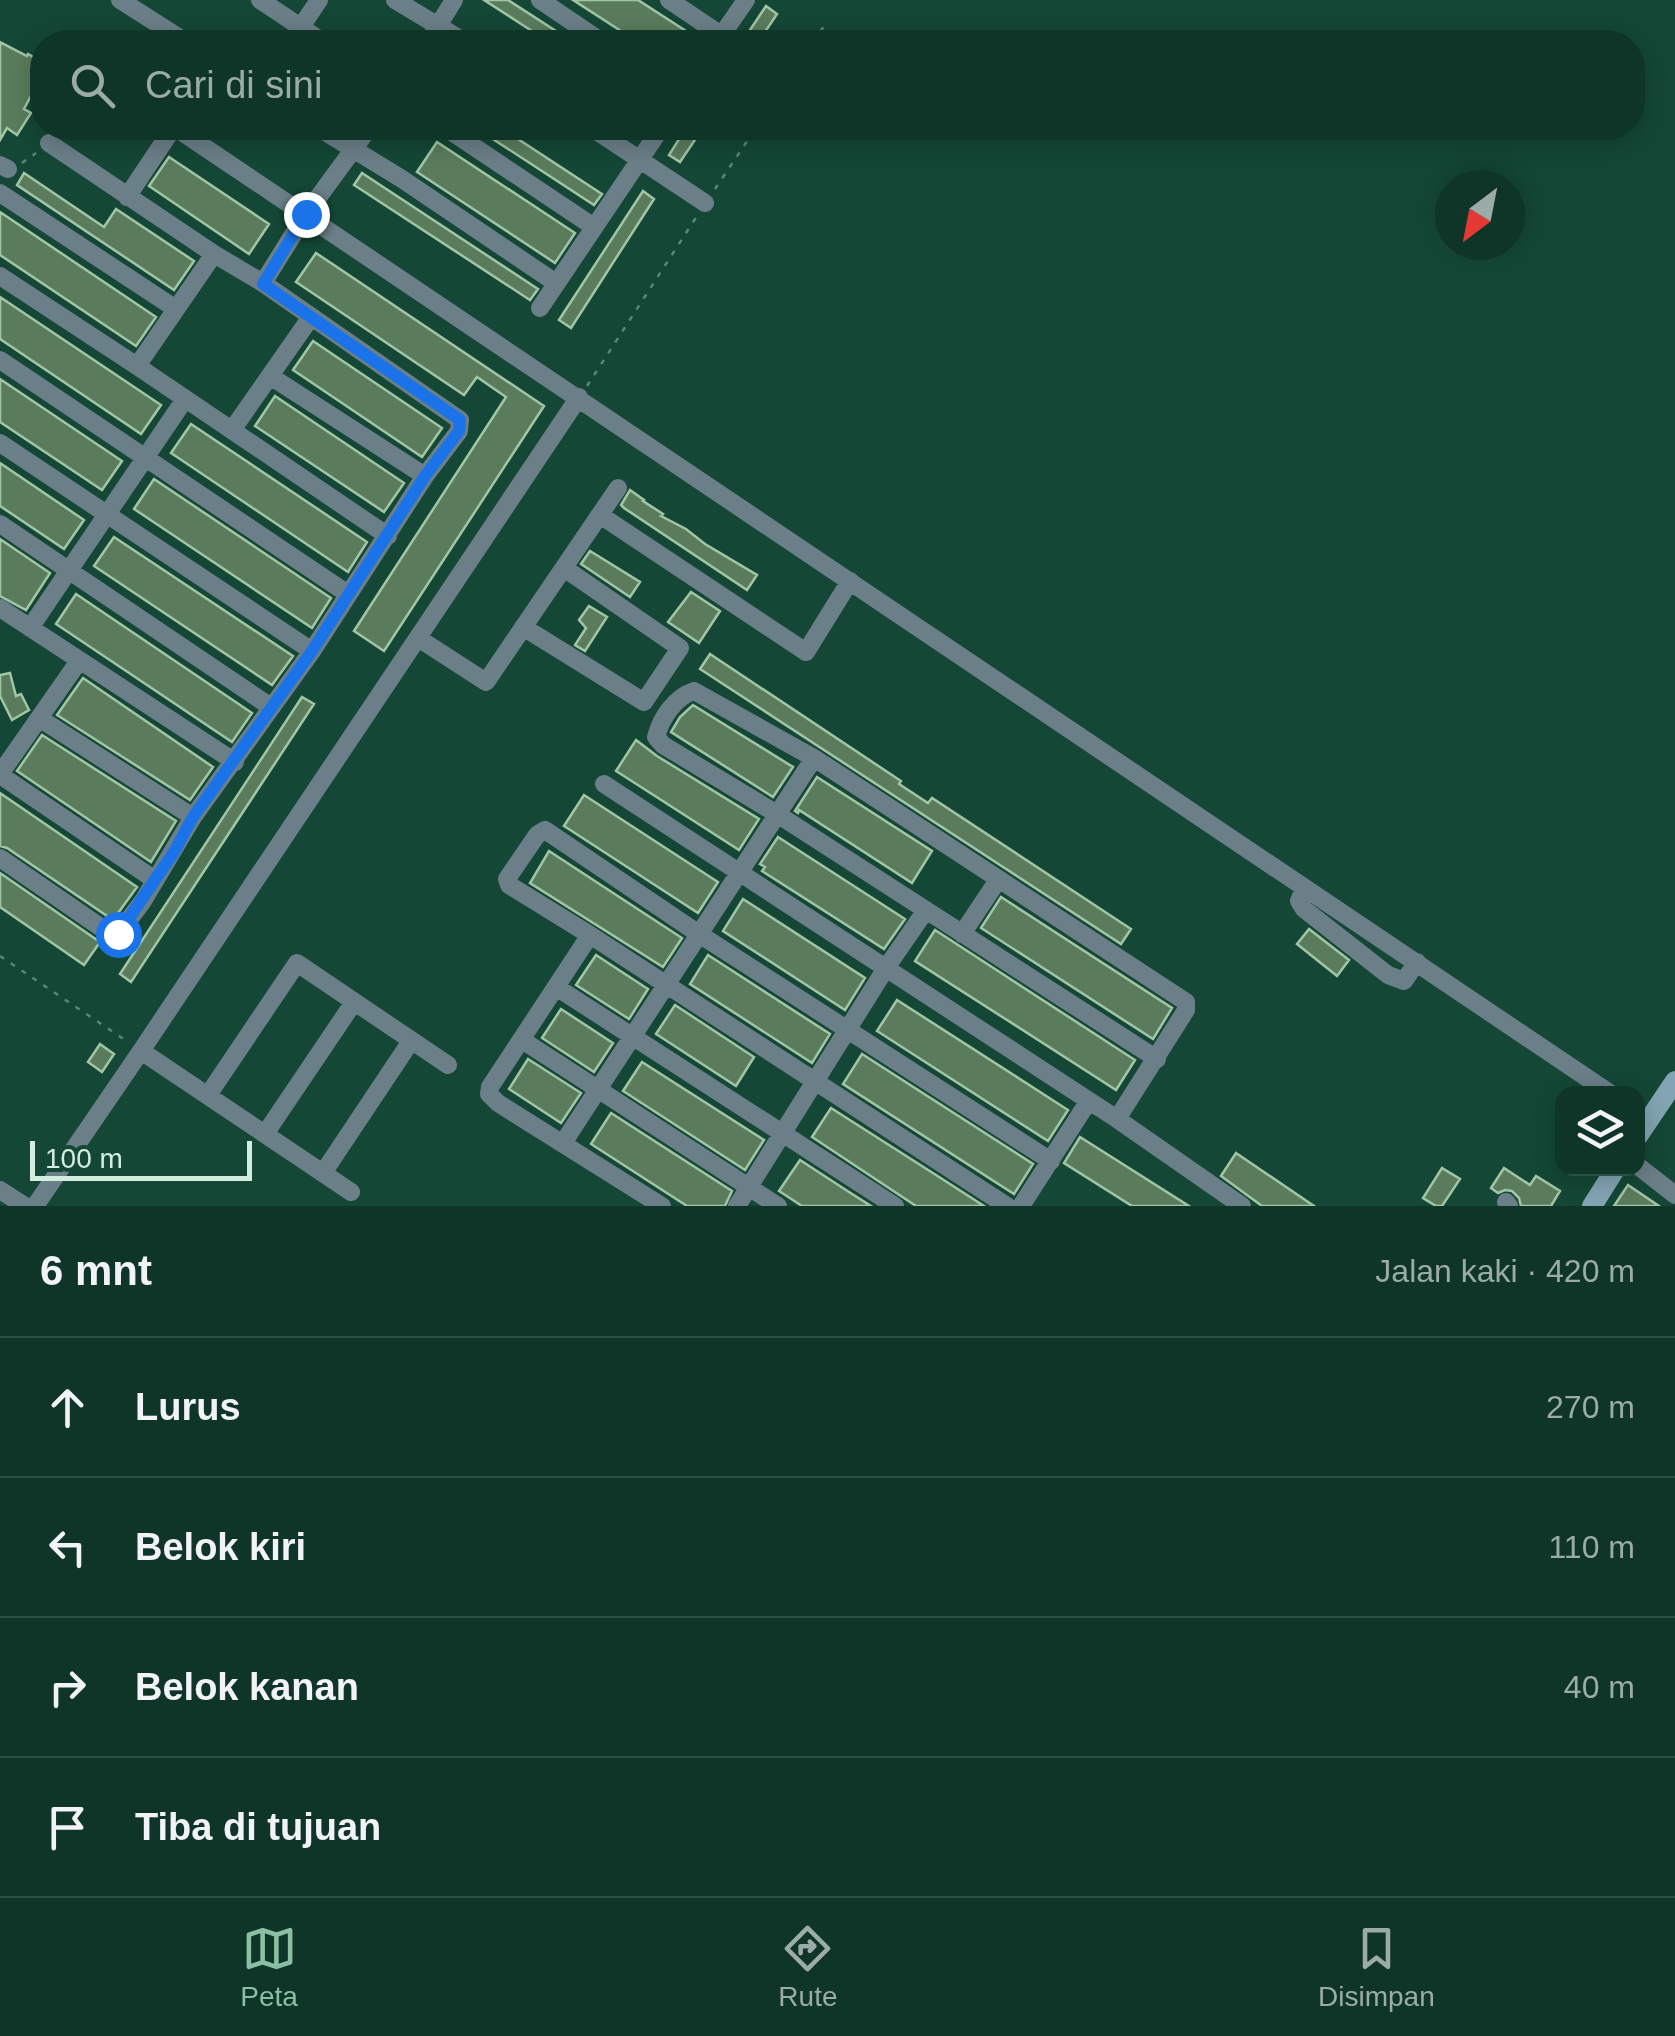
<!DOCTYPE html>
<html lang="id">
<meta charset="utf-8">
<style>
body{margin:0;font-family:Helvetica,sans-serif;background:#1d4034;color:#f1f3f6}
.controls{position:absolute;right:30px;bottom:30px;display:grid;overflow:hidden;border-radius:20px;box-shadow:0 5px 25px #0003}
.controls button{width:90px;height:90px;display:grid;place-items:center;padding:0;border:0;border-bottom:2px solid #2f5045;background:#0f3528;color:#f1f3f6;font:50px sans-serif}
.compass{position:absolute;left:1435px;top:170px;width:90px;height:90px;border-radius:50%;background:#0f3528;box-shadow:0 5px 25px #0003;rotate:212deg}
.scale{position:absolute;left:30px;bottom:25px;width:222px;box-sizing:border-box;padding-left:10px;border:5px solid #d3ede1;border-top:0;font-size:28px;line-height:35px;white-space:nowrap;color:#d3ede1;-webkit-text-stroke:8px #144736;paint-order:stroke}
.stop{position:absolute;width:30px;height:30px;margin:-22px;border:8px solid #1a73e8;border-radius:50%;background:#fff}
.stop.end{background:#1a73e8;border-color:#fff;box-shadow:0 2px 10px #0008}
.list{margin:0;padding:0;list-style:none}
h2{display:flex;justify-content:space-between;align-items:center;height:130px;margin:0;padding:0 40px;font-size:42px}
h2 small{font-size:32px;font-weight:400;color:#9baba8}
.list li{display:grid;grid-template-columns:65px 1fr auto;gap:30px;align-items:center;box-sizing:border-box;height:140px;padding:0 40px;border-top:2px solid #2f5045}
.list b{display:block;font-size:38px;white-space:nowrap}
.list em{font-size:32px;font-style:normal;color:#9baba8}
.icon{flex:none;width:55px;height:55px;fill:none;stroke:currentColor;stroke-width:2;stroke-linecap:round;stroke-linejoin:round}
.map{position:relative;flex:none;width:1675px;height:1206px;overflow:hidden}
.search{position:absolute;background:#0f3528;box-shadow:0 5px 25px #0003;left:30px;right:30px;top:30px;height:110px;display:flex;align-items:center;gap:25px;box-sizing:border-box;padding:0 35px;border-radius:40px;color:#9baba8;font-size:38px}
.sheet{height:690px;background:#0f3528}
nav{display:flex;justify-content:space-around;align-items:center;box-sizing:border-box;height:140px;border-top:2px solid #2f5045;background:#0f3528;font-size:28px;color:#9baba8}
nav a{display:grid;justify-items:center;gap:5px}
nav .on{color:#8abfa5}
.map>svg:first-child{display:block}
.building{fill:#5a7c5d;stroke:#a1c6a4;stroke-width:2.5}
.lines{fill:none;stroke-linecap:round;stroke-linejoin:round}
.path{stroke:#5c8677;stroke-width:2.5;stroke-dasharray:5 8;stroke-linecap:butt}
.minor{stroke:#6b7f88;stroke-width:18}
.secondary{stroke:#83a4b3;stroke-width:20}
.route{stroke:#1a73e8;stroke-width:12}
</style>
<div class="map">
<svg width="1675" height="1206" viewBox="0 0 1675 1206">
<rect width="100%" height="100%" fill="#144736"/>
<!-- building -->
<path class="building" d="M484,0H508L573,42H549Z
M573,0H638L703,42H638Z
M766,6L777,14L761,38L758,42H742Z
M0,42L27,56L28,54L42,62V75L24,109L31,113L17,135L7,128L0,140Z
M476,128H501L602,194L594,205Z
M686,128H703L680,162L669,155Z
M437,142L575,233L555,263L417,172Z
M169,157L269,224L249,254L149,186Z
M24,173L104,227L116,209L194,261L174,290L17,185Z
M362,173L538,289L530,300L354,185Z
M643,191L654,199L571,328L559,320Z
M0,212L156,317L136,346L0,255Z
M316,253L544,406L384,651L354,631L506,397L477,377L464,395L296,282Z
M0,297L161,405L141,434L0,339Z
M313,341L442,428L422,457L293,370Z
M0,379L122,461L102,490L0,422Z
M275,396L404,483L384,512L255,426Z
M191,424L367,542L348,572L171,453Z
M0,463L84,520L64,549L0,506Z
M154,479L331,598L312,628L134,509Z
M630,490L644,500L643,501L663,514L661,516L686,529L705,544L757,575L747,590L624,508L621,505Z
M114,537L293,656L272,685L94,566Z
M0,539L50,573L26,610L0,596Z
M590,551L640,582L630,597L581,564Z
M691,592L720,611L699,643L668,622Z
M76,594L252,713L232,742L56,624Z
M589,606L607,617L585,651L575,645L586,628L579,620Z
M710,654L901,781L899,784L928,803L932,798L1131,929L1121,944L700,669Z
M10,673L16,696L21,694L29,710L12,720L0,696V675Z
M83,678L213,767L190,800L57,715Z
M302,697L314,704L131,982L120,974Z
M693,705L793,767L773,797L671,732L680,717Z
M42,735L176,821L151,862L17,771Z
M636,740L657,756L759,819L739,850L616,771Z
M817,777L932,851L912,883L799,810L798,813L795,811Z
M0,793L137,887L113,920L7,848L0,846Z
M584,795L718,882L698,913L564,826Z
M778,837L905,919L884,949L762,871L765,867L760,864Z
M549,851L682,938L663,967L530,883Z
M0,873L100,942L84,965L0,907Z
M1001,897L1172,1008L1153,1039L981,928Z
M743,899L865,978L845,1010L723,931Z
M1309,929L1349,960L1337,976L1297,944Z
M935,930L1135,1060L1116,1090L915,961Z
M596,955L648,989L629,1019L576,985Z
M708,955L830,1034L812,1063L690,984Z
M897,1000L1068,1110L1048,1141L877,1031Z
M675,1005L754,1057L736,1086L656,1034Z
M561,1009L613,1043L594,1072L542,1038Z
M100,1044L114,1054L102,1072L88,1062Z
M862,1054L1033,1164L1014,1194L843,1084Z
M528,1059L581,1093L561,1123L509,1089Z
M642,1062L764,1140L745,1170L623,1091Z
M831,1108L936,1175L984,1206H916L812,1137Z
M611,1113L732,1191L725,1206H687L591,1144Z
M1080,1137L1189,1206H1132L1064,1163Z
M1236,1153L1314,1206H1262L1221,1176Z
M800,1160L849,1192L871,1206H802L779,1191Z
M1442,1168L1460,1179L1442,1206H1436L1423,1198Z
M1504,1168L1530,1185L1536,1176L1560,1191L1551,1206H1521L1519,1198L1512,1191L1505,1190L1498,1193L1491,1188Z
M1628,1185L1659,1206H1614Z"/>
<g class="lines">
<!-- path -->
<path class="path" d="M813,42L824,26
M22,163L36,153
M715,189L756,128
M587,386L697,216
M0,956L128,1042"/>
<!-- minor -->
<path class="minor" d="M120,0L186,42
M260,0L323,42
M395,0L465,42
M540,0L602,42
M669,0L721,35
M301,27L319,0
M428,42L454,0
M717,42L746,0
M176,128L1611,1094
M319,128L402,179L556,283
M446,128L594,227
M592,128L705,203
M0,165L8,169
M0,193L176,309
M127,197L173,128
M0,276L137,366L388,536
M263,283L306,214L369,128
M540,308L661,128
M0,360L348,594
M137,366L214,254
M270,376L425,476
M232,430L311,317
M0,443L312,651
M600,515L806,652L850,581
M0,524L271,707
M0,608L235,762
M523,627L644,702L680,648L564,568
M30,628L185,399
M418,638L486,682L618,488
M39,718L193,817
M0,774L79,661
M0,775L155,880
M604,784L1117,1119L1242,1206
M0,858L109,933L118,934L143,901L193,817L312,651L425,476L459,431L460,420L263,283L214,254L49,143
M1304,889L1299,901L1304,909L1388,975L1404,981L1417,962
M962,934L998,880
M590,935L490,1087L489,1094L498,1103L662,1206
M556,987L895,1206
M522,1040L778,1206
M141,1051L351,1192
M208,1095L297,963L448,1065
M1117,1119L1186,1010V1002L814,758L694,691C675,697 661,718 656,737L663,745L777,814L1157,1059
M265,1134L354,1002
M563,1143L814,758
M1638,1166L1675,1195
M323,1173L411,1041
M0,1190L25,1206
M1506,1202L1509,1206
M35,1206L141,1051L579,397
M737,1206L886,968L926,910
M1007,1206L590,935L509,885L507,879L537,835L545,830L699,934L1051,1161
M1021,1206L1088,1102"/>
<!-- secondary -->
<path class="secondary" d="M1638,1136L1675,1081
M1592,1206L1616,1168"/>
</g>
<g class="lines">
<!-- route -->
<path class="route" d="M118,934L174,852L193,817L312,651L425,476L459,431L460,420L263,284L306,214"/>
</g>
</svg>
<div class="controls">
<button><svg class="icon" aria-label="layers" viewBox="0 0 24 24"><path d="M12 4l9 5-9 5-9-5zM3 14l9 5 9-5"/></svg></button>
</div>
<svg class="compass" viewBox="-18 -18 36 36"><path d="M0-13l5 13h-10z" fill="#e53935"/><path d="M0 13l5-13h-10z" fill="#9baba8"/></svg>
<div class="scale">100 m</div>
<div class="stop" style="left:118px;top:934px"></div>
<div class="stop end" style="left:306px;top:214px"></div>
<div class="search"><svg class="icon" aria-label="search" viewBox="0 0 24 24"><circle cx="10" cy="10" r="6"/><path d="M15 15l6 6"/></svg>Cari di sini</div>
</div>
<section class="sheet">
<h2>6 mnt<small>Jalan kaki · 420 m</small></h2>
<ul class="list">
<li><svg class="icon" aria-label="ahead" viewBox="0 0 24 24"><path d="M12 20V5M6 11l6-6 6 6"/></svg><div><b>Lurus</b></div><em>270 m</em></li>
<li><svg class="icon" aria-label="left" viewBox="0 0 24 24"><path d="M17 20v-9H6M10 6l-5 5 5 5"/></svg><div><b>Belok kiri</b></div><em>110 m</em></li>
<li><svg class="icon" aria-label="right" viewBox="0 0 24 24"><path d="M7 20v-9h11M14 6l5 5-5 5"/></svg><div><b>Belok kanan</b></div><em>40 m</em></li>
<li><svg class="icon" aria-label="arrive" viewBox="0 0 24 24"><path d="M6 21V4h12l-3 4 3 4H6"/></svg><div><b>Tiba di tujuan</b></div></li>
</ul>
</section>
<nav>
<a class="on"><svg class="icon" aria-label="map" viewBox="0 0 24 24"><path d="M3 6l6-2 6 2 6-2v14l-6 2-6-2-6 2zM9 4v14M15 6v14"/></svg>Peta</a>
<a><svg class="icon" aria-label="directions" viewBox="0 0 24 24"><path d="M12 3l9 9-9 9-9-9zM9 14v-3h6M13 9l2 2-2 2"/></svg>Rute</a>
<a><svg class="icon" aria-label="saved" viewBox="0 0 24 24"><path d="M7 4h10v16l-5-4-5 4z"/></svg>Disimpan</a>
</nav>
